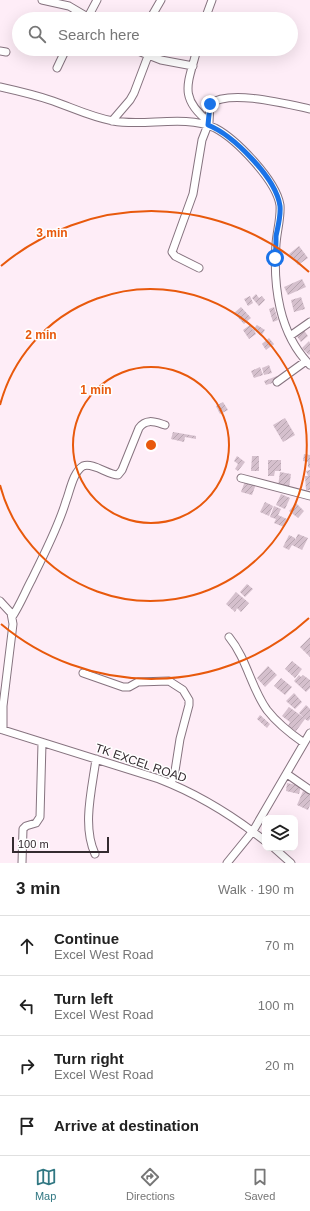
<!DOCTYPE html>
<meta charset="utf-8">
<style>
body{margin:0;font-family:Arial,sans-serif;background:#f6f6f6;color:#222}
.controls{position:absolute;right:12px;bottom:12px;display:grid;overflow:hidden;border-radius:8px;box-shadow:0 4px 16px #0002}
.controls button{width:36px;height:36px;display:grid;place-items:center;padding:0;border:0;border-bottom:1px solid #e0e0e0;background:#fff;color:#222;font:20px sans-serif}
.scale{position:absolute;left:12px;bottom:10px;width:97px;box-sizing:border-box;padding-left:4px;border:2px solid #342b30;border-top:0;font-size:11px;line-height:14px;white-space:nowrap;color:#342b30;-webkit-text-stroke:3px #fff;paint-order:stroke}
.stop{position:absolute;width:12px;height:12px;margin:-9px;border:3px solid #1a73e8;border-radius:50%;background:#fff}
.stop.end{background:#1a73e8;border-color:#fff;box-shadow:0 1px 4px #0008}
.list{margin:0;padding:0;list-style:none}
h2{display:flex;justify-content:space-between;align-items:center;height:52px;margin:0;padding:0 16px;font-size:17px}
h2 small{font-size:13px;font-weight:400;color:#767676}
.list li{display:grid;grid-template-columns:26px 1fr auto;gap:12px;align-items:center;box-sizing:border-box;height:60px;padding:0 16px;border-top:1px solid #e0e0e0}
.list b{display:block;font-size:15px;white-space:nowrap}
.list p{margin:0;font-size:13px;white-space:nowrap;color:#767676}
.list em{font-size:13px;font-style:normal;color:#767676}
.icon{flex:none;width:22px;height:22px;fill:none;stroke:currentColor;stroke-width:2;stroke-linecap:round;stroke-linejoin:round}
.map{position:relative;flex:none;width:310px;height:863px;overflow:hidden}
.search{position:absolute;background:#fff;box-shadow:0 4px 16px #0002;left:12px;right:12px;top:12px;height:44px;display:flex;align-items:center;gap:10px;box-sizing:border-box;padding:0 14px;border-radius:22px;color:#767676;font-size:15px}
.sheet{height:292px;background:#fff}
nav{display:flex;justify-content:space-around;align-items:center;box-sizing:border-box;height:56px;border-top:1px solid #e0e0e0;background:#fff;font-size:11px;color:#767676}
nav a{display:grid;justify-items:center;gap:2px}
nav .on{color:#307782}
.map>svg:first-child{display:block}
.building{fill:url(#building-hatch)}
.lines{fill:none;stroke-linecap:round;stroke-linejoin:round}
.minor-casing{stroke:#86737f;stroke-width:9}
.minor{stroke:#fff;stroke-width:7}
.route{stroke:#1a73e8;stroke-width:5}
.ring{fill:none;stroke:#e8590c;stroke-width:2}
.labels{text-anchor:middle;stroke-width:3;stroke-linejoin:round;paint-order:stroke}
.street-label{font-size:12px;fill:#342b30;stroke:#fff}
.centre{fill:#e8590c;stroke:#fff;stroke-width:2}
.ring-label{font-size:12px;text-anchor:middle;font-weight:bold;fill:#e8590c;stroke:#fff;stroke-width:3;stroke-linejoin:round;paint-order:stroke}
</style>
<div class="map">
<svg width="310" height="863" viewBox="0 0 310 863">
<defs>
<pattern id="building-hatch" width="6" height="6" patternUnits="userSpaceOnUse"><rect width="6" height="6" fill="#d5c0cd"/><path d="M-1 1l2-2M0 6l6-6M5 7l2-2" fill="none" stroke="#b7a5b0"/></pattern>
</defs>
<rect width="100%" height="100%" fill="#feedf7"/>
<!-- building -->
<path class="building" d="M299,246L308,258L298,265L289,254Z
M302,279L306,287L288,295L284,287Z
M256,294L259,298L262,296L265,300L259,306L252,298Z
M250,296L253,303L248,306L244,299Z
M301,297L305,309L294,312L291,300Z
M241,307L251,318L244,324L234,313Z
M274,307L278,320L273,322L269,309Z
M250,325L253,330L257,325L265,330L261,336L254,330L256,334L249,339L243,330Z
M303,329L308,336L301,342L296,335Z
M269,338L274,344L266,350L262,344Z
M309,341L310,343V354L309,355L302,348Z
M269,365L272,373L264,375L262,368Z
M260,367L263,375L254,378L251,371Z
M277,376L279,381L266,385L264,381Z
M223,402L228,410L220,414L216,406Z
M285,418L295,435L283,442L273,425Z
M173,432L196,436V439L185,437L184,442L171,439Z
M304,454L310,455V468L308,467V462L303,461Z
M237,456L245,462L238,471L235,469L238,464L234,461Z
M252,456H259V471H251Z
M268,460H281V471H275L274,476H268Z
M310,470V490H306L305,476H308L306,471Z
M280,472L291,474L289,488L278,486Z
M245,481L256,484L252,495L241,492Z
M281,494L290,498L285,509L276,505Z
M265,502L273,506L269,516L260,512Z
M296,503L304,511L298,518L289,511Z
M274,506L281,509L278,515L287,519L284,527L274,523L276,519L270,517Z
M298,534L308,538L302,550L292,545L289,550L283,547L289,535L295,538V540Z
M247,584L253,589L245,597L240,592Z
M236,592L249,603L241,612L237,608L235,612L226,604Z
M310,637V657L300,647Z
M292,661L302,669L295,678L285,669Z
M268,666L277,675L265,687L257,678Z
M299,675L301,677L303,675L310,680V688L306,692L294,681Z
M281,678L292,687L285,695L274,686Z
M294,693L302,702L295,709L286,701Z
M306,705L310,709V719L308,721L305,719L296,731L288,726L290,722L282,716L289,707L303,717L299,713Z
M260,715L270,724L267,728L257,719Z
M287,783L301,786L299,794L286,791Z
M303,791L310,794V805L308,810L297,805Z"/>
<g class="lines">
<defs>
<path id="minor" d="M42,0L69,6L91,19
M88,17L97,0
M150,19L161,0
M205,19L212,0
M133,49L161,60L193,66
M197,49C189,82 177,97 209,122
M0,51L6,52
M57,68L66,49
M0,87C18,91 35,95 53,101C73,108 91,117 113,121C145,127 184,114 215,128C236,139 276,180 280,205C281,218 277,230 276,244C273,286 279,334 310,365
M112,121L130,100L134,93L148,56
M199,268L175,256L172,252L193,194L202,140L209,122L210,104C229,89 287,104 310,109
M290,336L310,322
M277,382L306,361
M241,478L310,496
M0,601L11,613L13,624L3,706V730
M12,617C20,605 25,592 32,579C44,554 58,528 66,501C70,491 73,472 83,466C93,462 108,475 118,475L122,470L139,428C146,418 155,422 165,425
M229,637C247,659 251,688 267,710C277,723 291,734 304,743
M83,673L123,687H129L138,682L169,681L183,690L189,700V705L180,739L175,771L171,784
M0,729L159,779C198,794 232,815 265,841
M287,774L310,790
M274,848L291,863
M95,854C82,826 92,789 96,759
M22,863L23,829L26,826L36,823L40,817L42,743
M227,863L253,831L310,733"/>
</defs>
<!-- minor casing -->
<use href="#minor" class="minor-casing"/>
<!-- minor -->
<use href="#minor" class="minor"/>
</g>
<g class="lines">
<!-- route -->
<path class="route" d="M210,104L208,125C233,135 276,178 280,206C281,216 278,226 276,236C276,243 276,251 275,258"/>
</g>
<!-- distance rings -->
<g class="ring">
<circle cx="151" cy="445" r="78"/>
<path d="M0 405A156 156 0 1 1 0 485"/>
<path d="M309 618A234 234 0 0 1 1 624M1 266A234 234 0 0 1 309 272"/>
</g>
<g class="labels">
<!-- street labels -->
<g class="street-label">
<text transform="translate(141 763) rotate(19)" y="4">TK EXCEL ROAD</text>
</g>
</g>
<circle cx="151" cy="445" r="6" class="centre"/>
<g class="ring-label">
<text x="52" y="237">3 min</text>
<text x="41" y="339">2 min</text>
<text x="96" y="394">1 min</text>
</g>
</svg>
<div class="controls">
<button><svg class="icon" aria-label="layers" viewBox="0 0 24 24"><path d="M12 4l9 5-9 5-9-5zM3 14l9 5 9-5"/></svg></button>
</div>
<div class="scale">100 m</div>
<div class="stop" style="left:275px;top:258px"></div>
<div class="stop end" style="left:210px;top:104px"></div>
<div class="search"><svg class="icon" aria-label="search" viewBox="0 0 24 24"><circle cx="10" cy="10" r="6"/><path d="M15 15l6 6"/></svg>Search here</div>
</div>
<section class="sheet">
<h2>3 min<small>Walk · 190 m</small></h2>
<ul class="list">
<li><svg class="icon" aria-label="ahead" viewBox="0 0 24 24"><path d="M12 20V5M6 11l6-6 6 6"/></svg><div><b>Continue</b><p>Excel West Road</p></div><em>70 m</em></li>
<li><svg class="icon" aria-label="left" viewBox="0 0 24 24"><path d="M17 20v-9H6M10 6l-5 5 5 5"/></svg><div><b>Turn left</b><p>Excel West Road</p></div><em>100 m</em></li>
<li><svg class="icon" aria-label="right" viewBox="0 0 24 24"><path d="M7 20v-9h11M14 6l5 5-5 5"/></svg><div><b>Turn right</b><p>Excel West Road</p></div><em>20 m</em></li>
<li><svg class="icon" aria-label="arrive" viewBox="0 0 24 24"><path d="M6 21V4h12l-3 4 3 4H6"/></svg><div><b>Arrive at destination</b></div></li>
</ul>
</section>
<nav>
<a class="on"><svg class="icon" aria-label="map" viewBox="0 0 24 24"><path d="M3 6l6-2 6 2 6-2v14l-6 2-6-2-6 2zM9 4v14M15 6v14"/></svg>Map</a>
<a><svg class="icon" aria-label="directions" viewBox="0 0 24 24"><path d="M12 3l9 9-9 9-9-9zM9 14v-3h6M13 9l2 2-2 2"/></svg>Directions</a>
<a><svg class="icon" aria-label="saved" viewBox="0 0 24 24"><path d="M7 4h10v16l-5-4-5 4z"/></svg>Saved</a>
</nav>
